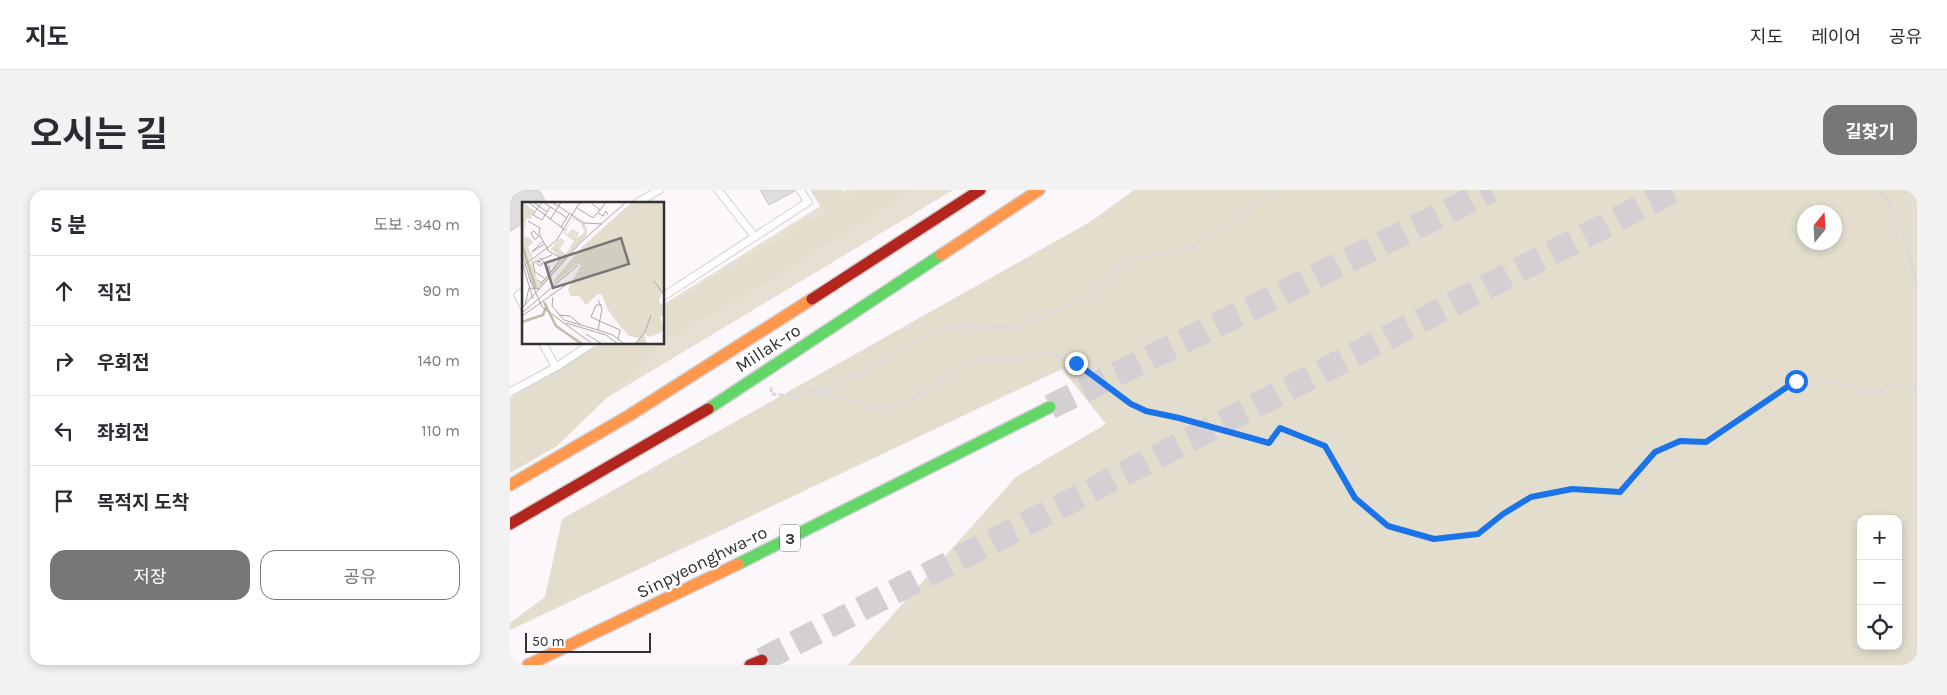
<!DOCTYPE html>
<html lang="ko">
<meta charset="utf-8">
<style>
body{margin:0;font-family:Karla,"Noto Sans KR",sans-serif;background:#f2f2f3;color:#2b2b33}
.controls{position:absolute;right:15px;bottom:15px;display:grid;overflow:hidden;border-radius:10px;box-shadow:0 2px 8px #0003}
.controls button{width:45px;height:45px;display:grid;place-items:center;padding:0;border:0;border-bottom:1px solid #e1e1e2;background:#fff;color:#2b2b33;font:25px sans-serif}
.compass{position:absolute;left:1287px;top:15px;width:45px;height:45px;border-radius:50%;background:#fff;box-shadow:0 2px 8px #0003;rotate:18deg}
.scale{position:absolute;left:15px;bottom:12px;width:126px;box-sizing:border-box;padding-left:5px;border:2px solid #333133;border-top:0;font-size:14px;line-height:18px;white-space:nowrap;color:#333133;-webkit-text-stroke:4px #fff;paint-order:stroke}
.stop{position:absolute;width:15px;height:15px;margin:-11px;border:4px solid #1a73e8;border-radius:50%;background:#fff}
.stop.end{background:#1a73e8;border-color:#fff;box-shadow:0 1px 5px #0008}
.list{margin:0;padding:0;list-style:none}
h2{display:flex;justify-content:space-between;align-items:center;height:65px;margin:0;padding:0 20px;font-size:21px}
h2 small{font-size:16px;font-weight:400;color:#7c7c81}
.list li{display:grid;grid-template-columns:32px 1fr auto;gap:15px;align-items:center;box-sizing:border-box;height:70px;padding:0 20px;border-top:1px solid #e1e1e2}
.list b{display:block;font-size:19px;white-space:nowrap}
.list em{font-size:16px;font-style:normal;color:#7c7c81}
.actions{display:flex;gap:10px;padding:15px 20px}
.actions a{flex:1;padding:11px 0;border:1px solid #797679;border-radius:15px;text-align:center;font-size:18px;color:#797679}
.actions .main{background:#797679;color:#fff}
.icon{flex:none;width:28px;height:28px;fill:none;stroke:currentColor;stroke-width:2;stroke-linecap:round;stroke-linejoin:round}
.map{position:relative;flex:none;width:1407px;height:475px;overflow:hidden;border-radius:15px}
header{display:flex;align-items:center;gap:30px;box-sizing:border-box;height:70px;padding:0 25px;background:#fff;border-bottom:1px solid #e1e1e2}
header strong{font-size:24px}
nav{display:flex;gap:28px;margin-inline-start:auto;font-size:18px}
.intro{display:flex;align-items:center;justify-content:space-between;box-sizing:border-box;height:120px;padding:0 30px}
h1{margin:0;font-size:35px}
.button{padding:12px 22px;border-radius:15px;background:#797679;color:#fff;font-size:18px;font-weight:700}
main{display:flex;gap:30px;padding:0 30px}
aside{flex:1;background:#fff;border-radius:15px;box-shadow:0 2px 8px #0003}
.map>svg:first-child{display:block}
.green{fill:#e5e0d2}
.forest{fill:#e2ddcc;fill-rule:evenodd}
.building{fill:#e0dddf;stroke:#ccc9cb}
.lines{fill:none;stroke-linecap:round;stroke-linejoin:round}
.highway-tunnel{stroke:#d3cfd2;stroke-width:25;stroke-dasharray:25 12;stroke-linecap:butt}
.lane-casing{stroke:#d3d0d3;stroke-width:9}
.fast-casing{stroke:#d3d0d3;stroke-width:14}
.slow-casing{stroke:#d3d0d3;stroke-width:14}
.jam-casing{stroke:#d3d0d3;stroke-width:14}
.path{stroke:#dad8da;stroke-width:3;stroke-dasharray:5 2.5;stroke-linecap:butt}
.lane{stroke:#fefefe;stroke-width:7}
.fast{stroke:#63d668;stroke-width:11}
.slow{stroke:#ff974d;stroke-width:11}
.jam{stroke:#b3261e;stroke-width:11}
.route{stroke:#1a73e8;stroke-width:6}
.labels{text-anchor:middle;stroke-width:5;stroke-linejoin:round;paint-order:stroke}
.shield{fill:#fff;stroke:#706f70;stroke-width:1}
.shield-label{font-size:16px;font-weight:bold;fill:#333133}
.street-label{font-size:18px;fill:#333133;stroke:#fff}
.inset-river{fill:none;stroke:#c2bda7;stroke-width:2.5}
.inset-road{fill:none;stroke:#aba8aa;stroke-width:1}
.view{fill:#797679;fill-opacity:0.15;stroke:#797679;stroke-width:2.5}
.inset-edge{fill:none;stroke:#333133;stroke-width:2.5}
</style>
<header>
<strong>지도</strong>
<nav><a>지도</a><a>레이어</a><a>공유</a></nav>
</header>
<div class="intro"><h1>오시는 길</h1><a class="button">길찾기</a></div>
<main>
<aside>
<h2>5 분<small>도보 · 340 m</small></h2>
<ul class="list">
<li><svg class="icon" aria-label="ahead" viewBox="0 0 24 24"><path d="M12 20V5M6 11l6-6 6 6"/></svg><div><b>직진</b></div><em>90 m</em></li>
<li><svg class="icon" aria-label="right" viewBox="0 0 24 24"><path d="M7 20v-9h11M14 6l5 5-5 5"/></svg><div><b>우회전</b></div><em>140 m</em></li>
<li><svg class="icon" aria-label="left" viewBox="0 0 24 24"><path d="M17 20v-9H6M10 6l-5 5 5 5"/></svg><div><b>좌회전</b></div><em>110 m</em></li>
<li><svg class="icon" aria-label="arrive" viewBox="0 0 24 24"><path d="M6 21V4h12l-3 4 3 4H6"/></svg><div><b>목적지 도착</b></div></li>
</ul>
<div class="actions"><a class="main">저장</a><a>공유</a></div>
</aside>
<div class="map">
<svg width="1407" height="475" viewBox="0 0 1407 475">
<rect width="100%" height="100%" fill="#fbf7fa"/>
<!-- green -->
<path class="green" d="M336,0H443L0,266L90,154H154V114Z"/>
<!-- forest -->
<path class="forest" d="M300,0H332L337,8L349,0H402L272,83L154,152V116L315,23Z
M624,0H1407V475H338L506,287L596,234L552,179L0,440V433L35,407L52,329L580,32ZM1324,22V52H1294V22ZM1351,329H1388V456H1351Z
M90,154H152L47,256L0,283V208Z"/>
<!-- building -->
<path class="building" d="M14,0H29L37,14H14V33L0,41V8Z
M250,0H285V1L259,15Z"/>
<g class="lines">
<!-- highway-tunnel -->
<path class="highway-tunnel" d="M540,217L981,0
M252,470L1164,0"/>
<defs>
<path id="lane" d="M208,0L245,47
M125,14L149,0
M14,101L8,105L14,117
M154,106L298,12L290,0
M33,154L46,177L81,154
M0,202L46,177"/>
<path id="fast" d="M198,219L431,65
M228,374L540,217"/>
<path id="slow" d="M431,65L529,0
M0,295L120,225L302,109
M18,475L228,374"/>
<path id="jam" d="M302,109L470,0
M0,334L198,219
M240,475L252,470"/>
</defs>
<!-- lane casing -->
<use href="#lane" class="lane-casing"/>
<!-- fast casing -->
<use href="#fast" class="fast-casing"/>
<!-- slow casing -->
<use href="#slow" class="slow-casing"/>
<!-- jam casing -->
<use href="#jam" class="jam-casing"/>
<!-- path -->
<path class="path" d="M1373,0L1371,4C1395,28 1397,63 1407,94
M261,197V204L282,206L322,196L442,135L505,137L582,106L613,71L678,60L701,43L731,27L765,0
M302,201L380,221L415,201L454,172L485,167L505,171L534,162L566,173L621,214L636,221L669,228L759,253L770,238L815,256L845,308L878,336L923,349L968,344L993,324L1021,307L1062,299L1110,302L1145,262L1170,251L1197,252L1286,191L1319,190L1366,203L1381,194L1407,198"/>
<!-- lane -->
<use href="#lane" class="lane"/>
<!-- fast -->
<use href="#fast" class="fast"/>
<!-- slow -->
<use href="#slow" class="slow"/>
<!-- jam -->
<use href="#jam" class="jam"/>
</g>
<g class="lines">
<!-- route -->
<path class="route" d="M566,173L621,214L636,221L669,228L759,253L770,238L815,256L845,308L878,336L924,349L968,344L993,324L1021,307L1062,299L1110,302L1145,262L1170,251L1196,252L1286,191"/>
</g>
<g class="labels">
<!-- shield labels -->
<rect class="shield" x="270" y="334.5" width="20" height="27" rx="4"/>
<g class="shield-label">
<text x="280" y="354">3</text>
</g>
<!-- street labels -->
<g class="street-label">
<text transform="translate(258 158) rotate(-33)" y="6">Millak-ro</text>
<text transform="translate(192 372) rotate(-26)" y="6">Sinpyeonghwa-ro</text>
</g>
</g>
<!-- overview -->
<g transform="translate(12 12)">
<rect width="142" height="142" fill="#fbf7fa"/>
<path d="M0,0L13,9L8,17L4,16L1,28L8,58L4,61L0,50ZM58,19L63,24L65,33L19,85L12,86L4,64L9,61L13,77L18,82L40,56L29,47L38,36L43,39L37,48L43,53L54,40L45,33L50,27L57,31L55,37L63,31Z" fill="#e5e0d2"/>
<path d="M2,0L11,12L8,17L4,16L2,30L3,36L6,35L11,40L6,45L11,55L9,58L0,35V22L5,11ZM110,0H142V87L137,99L138,102L142,101V113L138,114L142,129L128,135L122,132L125,142H114L117,136L107,134L99,125L86,108L80,93L76,92L64,103L57,94H48L46,87L59,63L56,61L32,82V78L62,43ZM51,15L62,21L65,27V31L16,87L8,62L9,60L26,50L10,61L17,83L40,57L29,46H34L32,43L39,37L33,44L44,52L52,39L41,31L48,20L43,31L54,38L63,30L59,21L52,17L50,19Z" fill="#e2ddcc"/>
<path class="inset-river" d="M0,43L14,87M22,100L34,124L60,142M0,120L21,113L24,105"/>
<path class="inset-road" d="M6,0L43,28M11,0L25,10M20,0L11,13L20,18L28,5M21,0L45,16M30,0L62,21M58,1L68,0L78,8L84,0M55,6L71,16L78,8M76,11L81,14L84,9L86,13M28,18L39,0M6,19L18,26L17,32L26,48M62,21L80,22M39,25L47,12M16,34L12,29L9,31L12,37H14L18,33M21,39L10,50L22,42M25,48L39,56L29,70L25,66L27,64V68M0,52L9,81M18,56L22,60L19,64L15,62L17,59L20,62M0,60L11,97M0,65L34,39L58,0M7,75L20,105L68,140M22,76L13,70L11,61L30,53M16,78L19,81L29,70M132,79L143,94M31,95L30,104L42,118L76,128M76,98L80,107L76,128L91,133L102,142M3,103L7,86L18,87M80,103H74L69,115L98,128L96,137M0,106L58,41L104,0M0,111L56,63M37,113L48,114L59,123M0,114L45,82M44,121L84,133L96,142M64,132L80,142M113,142L123,130L129,113"/>
<path class="view" d="M99,36L107,62L31,86L23,61Z"/>
<rect width="142" height="142" class="inset-edge"/>
</g>
</svg>
<div class="controls">
<button>+</button>
<button>−</button>
<button><svg class="icon" aria-label="locate" viewBox="0 0 24 24"><circle cx="12" cy="12" r="6"/><path d="M12 2v4M12 18v4M2 12h4M18 12h4"/></svg></button>
</div>
<svg class="compass" viewBox="-18 -18 36 36"><path d="M0-13l5 13h-10z" fill="#e53935"/><path d="M0 13l5-13h-10z" fill="#7c7c81"/></svg>
<div class="scale">50 m</div>
<div class="stop" style="left:1286px;top:191px"></div>
<div class="stop end" style="left:566px;top:173px"></div>
</div>
</main>
